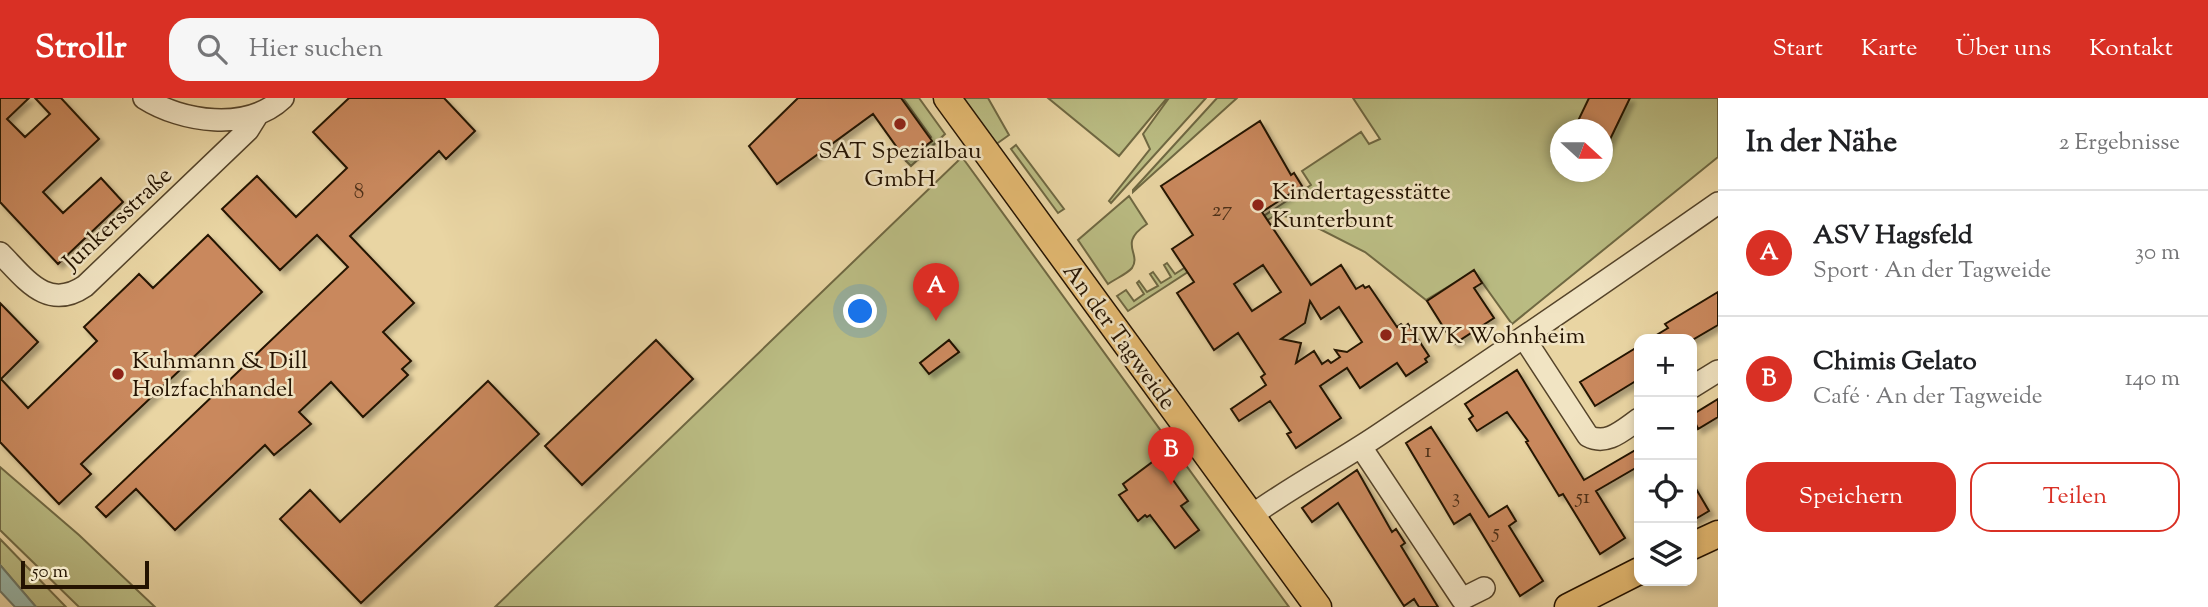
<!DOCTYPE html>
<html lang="de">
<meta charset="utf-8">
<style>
body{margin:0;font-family:"Sorts Mill Goudy",serif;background:#f6f6f6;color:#202124}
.controls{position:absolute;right:21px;bottom:21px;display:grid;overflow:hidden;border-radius:14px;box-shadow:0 4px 10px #0003}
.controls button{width:63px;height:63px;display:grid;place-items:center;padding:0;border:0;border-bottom:2px solid #e0e0e0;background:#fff;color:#202124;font:35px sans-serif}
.compass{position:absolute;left:1550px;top:21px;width:63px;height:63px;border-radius:50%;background:#fff;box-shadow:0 4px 10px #0003;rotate:111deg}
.scale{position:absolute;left:21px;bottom:18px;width:128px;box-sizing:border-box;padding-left:7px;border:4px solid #241301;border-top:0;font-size:19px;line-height:24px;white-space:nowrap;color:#241301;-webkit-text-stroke:5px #f1e4c3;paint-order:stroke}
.you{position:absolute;left:861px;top:214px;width:24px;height:24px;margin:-18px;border:5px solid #fff;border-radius:50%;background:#1a73e8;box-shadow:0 0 0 10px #1a73e833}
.badge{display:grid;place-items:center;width:46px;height:46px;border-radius:50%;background:#d93025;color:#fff;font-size:23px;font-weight:700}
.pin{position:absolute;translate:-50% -58px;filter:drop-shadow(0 2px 4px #0008)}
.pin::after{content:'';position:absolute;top:37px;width:24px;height:21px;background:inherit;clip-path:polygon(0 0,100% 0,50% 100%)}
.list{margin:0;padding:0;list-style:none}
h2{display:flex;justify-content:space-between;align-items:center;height:91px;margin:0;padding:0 28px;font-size:30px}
h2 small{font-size:23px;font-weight:400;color:#757577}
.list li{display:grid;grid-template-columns:46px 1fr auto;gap:21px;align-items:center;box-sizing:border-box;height:126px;padding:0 28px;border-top:2px solid #e0e0e0}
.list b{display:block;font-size:26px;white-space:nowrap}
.list p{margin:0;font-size:23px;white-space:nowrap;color:#757577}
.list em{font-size:23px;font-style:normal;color:#757577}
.actions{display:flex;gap:14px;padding:21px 28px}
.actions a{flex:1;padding:16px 0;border:2px solid #d93025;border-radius:21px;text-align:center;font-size:24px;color:#d93025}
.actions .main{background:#d93025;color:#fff}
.icon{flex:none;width:38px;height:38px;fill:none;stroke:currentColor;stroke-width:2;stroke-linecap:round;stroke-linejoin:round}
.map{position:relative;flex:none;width:1718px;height:509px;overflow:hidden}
header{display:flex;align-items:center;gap:42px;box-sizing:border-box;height:98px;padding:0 35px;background:#d93025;color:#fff}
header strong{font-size:33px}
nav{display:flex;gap:38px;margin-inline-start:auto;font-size:24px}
.search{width:490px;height:63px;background:#f6f6f6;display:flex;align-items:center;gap:18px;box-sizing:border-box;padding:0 24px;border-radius:21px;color:#757577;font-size:26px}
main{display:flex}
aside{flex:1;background:#fff}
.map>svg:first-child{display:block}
.green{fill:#babc83;stroke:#6f6842;stroke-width:2;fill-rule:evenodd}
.water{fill:#98b8ab;stroke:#6a7667;stroke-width:2}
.building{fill:#c9885d;stroke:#241301;stroke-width:2;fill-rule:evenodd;filter:url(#shadow)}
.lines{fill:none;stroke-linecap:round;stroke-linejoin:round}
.minor-casing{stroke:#55442a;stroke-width:24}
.major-casing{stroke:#241301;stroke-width:29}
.minor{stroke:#f1e4c3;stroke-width:21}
.major{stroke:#e4ba72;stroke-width:26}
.poi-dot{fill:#8f2418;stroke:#f1e4c3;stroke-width:2.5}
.labels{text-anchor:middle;stroke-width:5;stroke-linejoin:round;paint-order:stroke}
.number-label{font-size:21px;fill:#4d3018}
.poi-label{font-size:24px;fill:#241301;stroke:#f1e4c3;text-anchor:start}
.street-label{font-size:24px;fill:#241301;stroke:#f1e4c3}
</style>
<header>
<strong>Strollr</strong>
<div class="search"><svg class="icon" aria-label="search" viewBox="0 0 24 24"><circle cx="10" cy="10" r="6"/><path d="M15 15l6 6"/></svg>Hier suchen</div>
<nav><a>Start</a><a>Karte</a><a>Über uns</a><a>Kontakt</a></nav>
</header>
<main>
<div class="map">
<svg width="1718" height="509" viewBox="0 0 1718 509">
<defs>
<filter id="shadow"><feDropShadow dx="4.5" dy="4.5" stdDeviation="2" flood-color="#0004"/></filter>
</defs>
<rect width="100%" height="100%" fill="#e9d5a3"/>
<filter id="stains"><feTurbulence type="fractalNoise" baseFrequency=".00286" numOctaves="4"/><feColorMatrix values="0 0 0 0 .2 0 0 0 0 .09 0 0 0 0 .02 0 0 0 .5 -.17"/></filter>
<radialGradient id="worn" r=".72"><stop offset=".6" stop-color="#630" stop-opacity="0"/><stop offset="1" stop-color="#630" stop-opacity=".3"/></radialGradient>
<!-- green -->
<path class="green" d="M903,0H919L945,36L911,68L903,60L931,39Z
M958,0H988L1009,37L995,47Z
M1048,0H1167L1119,58Z
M1169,0H1206L1111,105L1109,103L1150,51L1143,36Z
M1217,0H1237L1133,94V92Z
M1353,0H1718V59L1512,226L1474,173L1426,202L1365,154L1308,125L1277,116L1128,213L1117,198L1126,192L1134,203L1144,196L1137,185L1139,183L1147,194L1158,188L1150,176L1153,174L1161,185L1171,179L1164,167L1167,165L1175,176L1311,87L1302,73L1361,34L1369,46L1380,41ZM1560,32H1602V74H1560Z
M1016,47L1064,111L1058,115L1011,51Z
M962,59L1289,509H495Z
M1129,98L1147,126C1117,146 1142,155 1132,170C1127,176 1115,181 1108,186L1078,142Z
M0,369L79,437L155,509H79L0,432Z
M0,441L66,509H36L0,467Z"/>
<!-- water -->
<path class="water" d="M0,467L36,509H15L0,493Z"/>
<!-- building -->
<path class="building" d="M0,0H29L7,21L25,39L50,16L35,0H61L99,41L43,94L63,115L101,80L123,104L58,166L0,104Z
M349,0H444L475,33L446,61L439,53L350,138L414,205L383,234L411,263L402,271L408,277L363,319L331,284L299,314L311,326L274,357L265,347L175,432L136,391L106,419L96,409L348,169L317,137L280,172L222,111L257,78L296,119L347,70L313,34Z
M798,0H901L932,43L906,62L873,16L777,86L749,48Z
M1589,0H1630L1602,58V32H1585L1576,27Z
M1260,23L1291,77L1294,75L1302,88L1262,114L1311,187L1341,167L1356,191L1363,187L1365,190L1369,188L1397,229L1401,226L1404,229L1408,226L1429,258L1425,261L1427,264L1406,278L1397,265L1360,290L1347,270L1320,288L1341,320L1296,350L1287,336L1291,334L1270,303L1239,323L1231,311L1266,287L1261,279L1265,276L1238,235L1214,252L1177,195L1194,184L1172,151L1193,137L1161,88ZM1263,167L1281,194L1252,213L1234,186ZM1310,203L1321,221L1339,209L1362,244L1347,254L1335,252L1340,259L1331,265L1328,262L1322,266L1314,253L1296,265L1301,245L1281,241L1305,225Z
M208,137L262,194L81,366L91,376L59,406L0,344V205L38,244L1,281L28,310L97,243L84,229L132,183L139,176L153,190Z
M1474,172L1482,185L1474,190L1494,220L1454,246L1427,203Z
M1718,194V227L1694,241H1650L1668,230L1665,226Z
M656,242L693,281L582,387L545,348Z
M949,242L959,254L929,276L920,265Z
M1639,248V281L1595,308L1580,284Z
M1517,272L1584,382L1639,350V368L1596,393L1625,440L1600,456L1563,396L1559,398L1526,344L1528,343L1507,314L1477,333L1469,321L1473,318L1465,306Z
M488,283L539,336L361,505L280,421L310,392L340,424Z
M1718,301V319L1698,331L1692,317Z
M1431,329L1489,419L1507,408L1516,423L1509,428L1543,483L1520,498L1470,416L1454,426L1406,345Z
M1163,356L1174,371L1168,375L1188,403L1181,408L1199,432L1175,450L1150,417L1147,419L1145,417L1138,423L1119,397L1127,392L1123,386Z
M1357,372L1392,434L1396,431L1405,445L1401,448L1438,509H1419L1414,501L1404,508L1338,405L1312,424L1302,410Z
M1692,384L1709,413L1692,423Z"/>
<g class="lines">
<defs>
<path id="minor" d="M144,0C182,24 247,34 283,0
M0,155C25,180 47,214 85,188L248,32L258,16
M1524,240L1588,338C1607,348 1623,332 1639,321
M1692,289L1718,273
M1361,349L1462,501L1484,490
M1251,418C1291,389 1335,366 1377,338C1491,262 1605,184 1718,105"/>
<path id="major" d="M947,0L1318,509
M1692,448L1718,436
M1568,509L1639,473"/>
</defs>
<!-- minor casing -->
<use href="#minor" class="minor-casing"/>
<!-- major casing -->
<use href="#major" class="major-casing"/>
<!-- minor -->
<use href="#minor" class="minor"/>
<!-- major -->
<use href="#major" class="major"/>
</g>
<!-- markers -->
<g class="poi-dot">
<circle cx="900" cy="26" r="7"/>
<circle cx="1258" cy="107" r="7"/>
<circle cx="1386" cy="237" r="7"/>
<circle cx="118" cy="276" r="7"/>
</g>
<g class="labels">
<!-- number labels -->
<g class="number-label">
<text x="359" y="100">8</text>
<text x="1222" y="118">27</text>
<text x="1428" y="359">1</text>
<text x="1456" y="405">3</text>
<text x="1583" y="405">51</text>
<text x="1496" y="440">5</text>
</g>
<!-- poi labels -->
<g class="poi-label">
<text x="900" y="60" text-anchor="middle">SAT Spezialbau<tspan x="900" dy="28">GmbH</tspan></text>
<text x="1272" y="101">Kindertagesstätte<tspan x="1272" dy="28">Kunterbunt</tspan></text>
<text x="1400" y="245">HWK Wohnheim</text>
<text x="132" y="270">Kuhmann &amp; Dill<tspan x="132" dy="28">Holzfachhandel</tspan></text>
</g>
<!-- street labels -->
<g class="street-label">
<text transform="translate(117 120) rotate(-43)" y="8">Junkersstraße</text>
<text transform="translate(1120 238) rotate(54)" y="8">An der Tagweide</text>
</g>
</g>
<rect width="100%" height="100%" filter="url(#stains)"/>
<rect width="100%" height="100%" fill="url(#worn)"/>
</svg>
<div class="controls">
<button>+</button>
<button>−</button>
<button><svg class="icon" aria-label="locate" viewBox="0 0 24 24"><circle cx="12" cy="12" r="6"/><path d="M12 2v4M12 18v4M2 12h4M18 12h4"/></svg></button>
<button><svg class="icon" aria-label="layers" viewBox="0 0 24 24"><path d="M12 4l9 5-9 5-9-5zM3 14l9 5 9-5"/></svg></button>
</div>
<svg class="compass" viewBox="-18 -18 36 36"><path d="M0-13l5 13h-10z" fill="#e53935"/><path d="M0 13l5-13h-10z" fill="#757577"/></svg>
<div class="scale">50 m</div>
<div class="you"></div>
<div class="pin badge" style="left:936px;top:223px">A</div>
<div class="pin badge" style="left:1171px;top:387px">B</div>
</div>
<aside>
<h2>In der Nähe<small>2 Ergebnisse</small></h2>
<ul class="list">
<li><span class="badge">A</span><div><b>ASV Hagsfeld</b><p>Sport · An der Tagweide</p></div><em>30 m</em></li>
<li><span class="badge">B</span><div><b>Chimis Gelato</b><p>Café · An der Tagweide</p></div><em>140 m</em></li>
</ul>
<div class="actions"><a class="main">Speichern</a><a>Teilen</a></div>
</aside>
</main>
